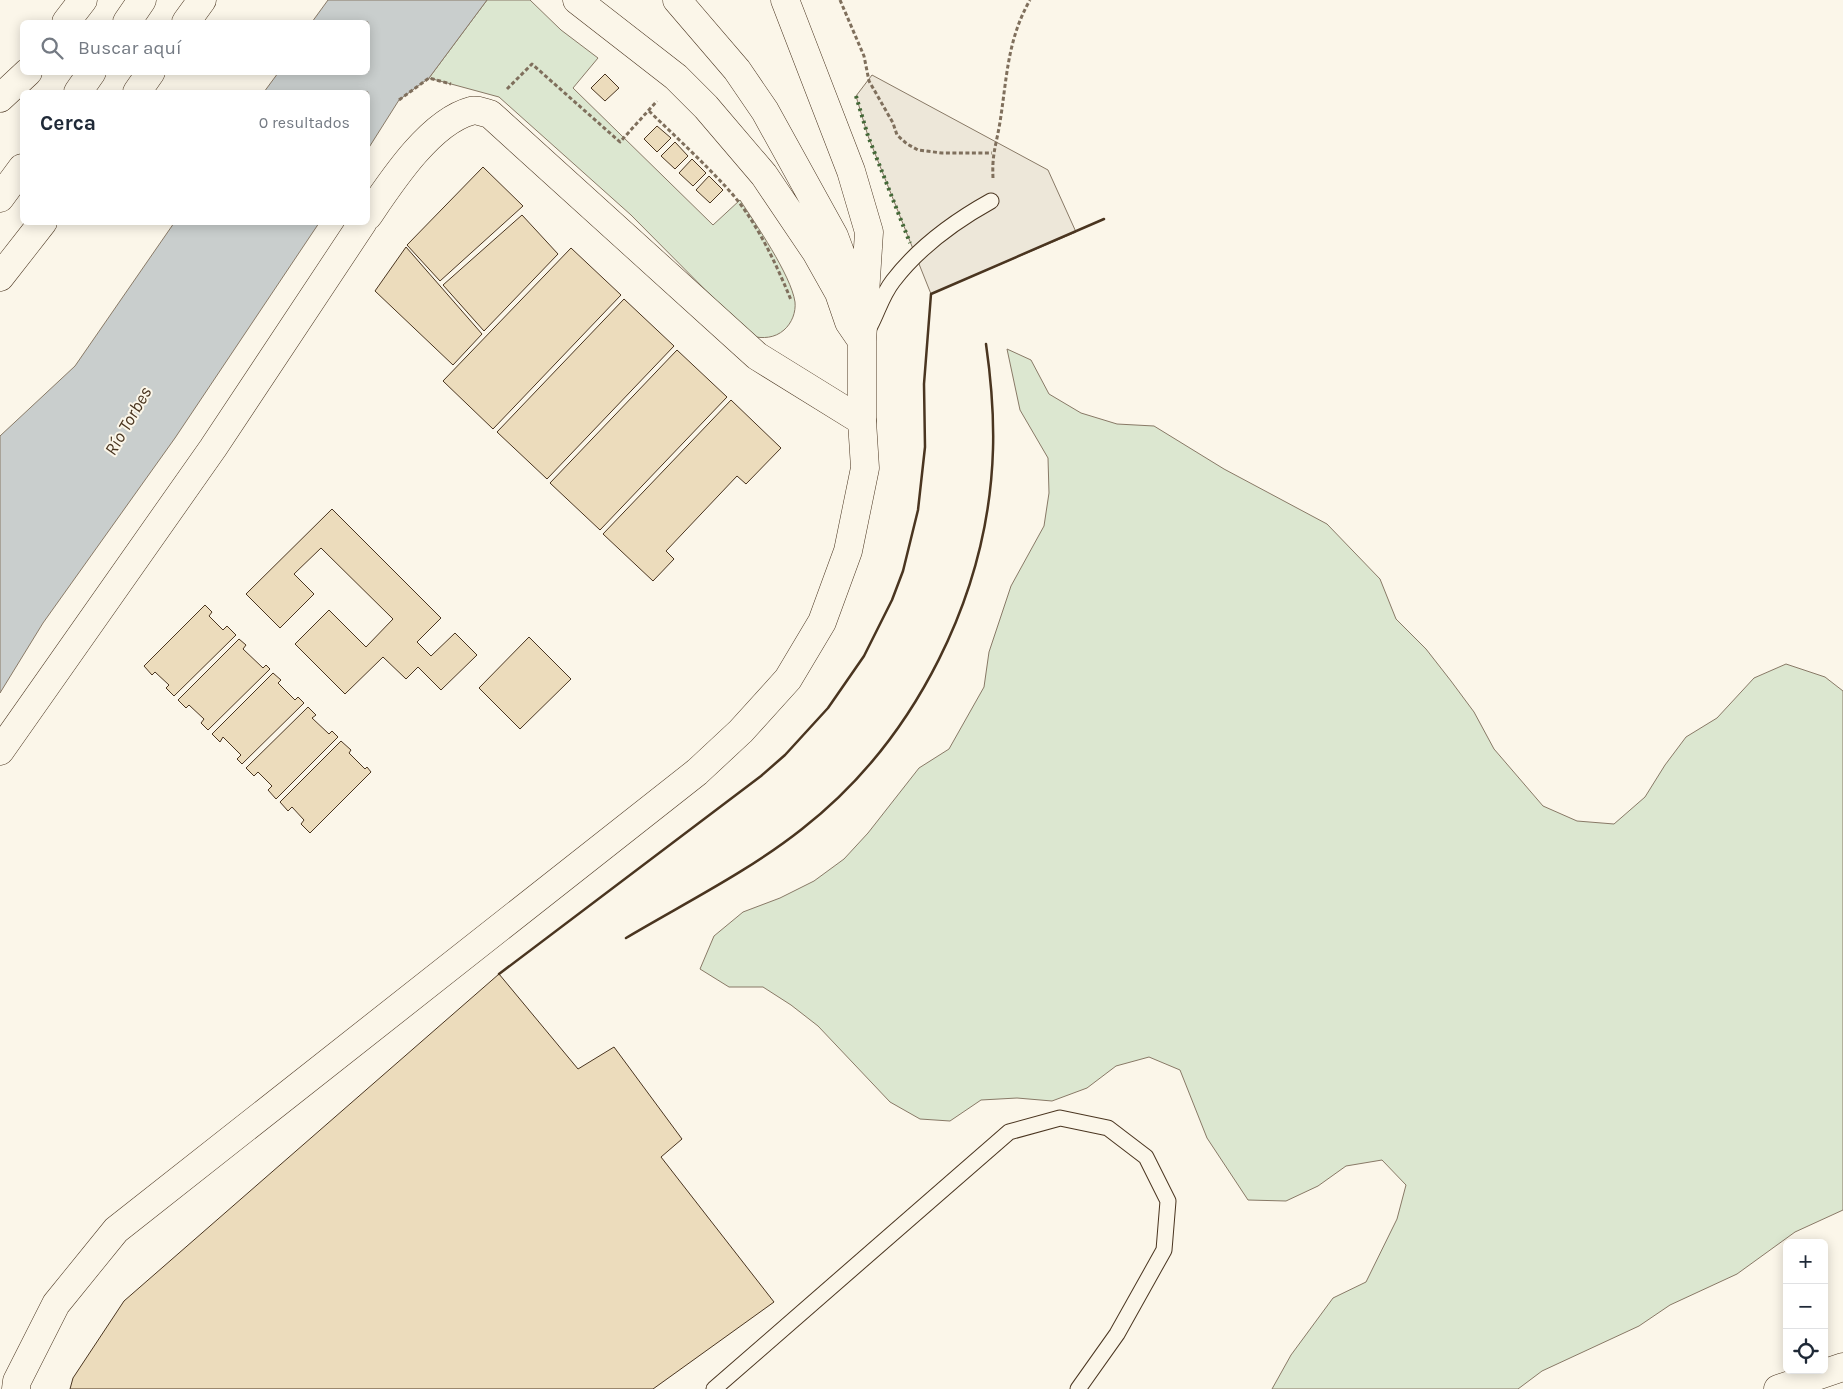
<!DOCTYPE html>
<html lang="es">
<meta charset="utf-8">
<style>
body{margin:0;font-family:Karla,sans-serif;background:#f2f2f3;color:#1f2937}
.controls{position:absolute;right:15px;bottom:15px;display:grid;overflow:hidden;border-radius:8px;box-shadow:0 2px 12px #0003}
.controls button{width:45px;height:45px;display:grid;place-items:center;padding:0;border:0;border-bottom:1px solid #e0e1e3;background:#fff;color:#1f2937;font:25px sans-serif}
.list{margin:0;padding:0;list-style:none}
h2{display:flex;justify-content:space-between;align-items:center;height:65px;margin:0;padding:0 20px;font-size:21px}
h2 small{font-size:16px;font-weight:400;color:#747a83}
.icon{flex:none;width:28px;height:28px;fill:none;stroke:currentColor;stroke-width:2;stroke-linecap:round;stroke-linejoin:round}
.map{position:relative;flex:none;width:1843px;height:1389px;overflow:hidden}
.search{position:absolute;background:#fff;box-shadow:0 2px 12px #0003;left:20px;top:20px;width:350px;height:55px;display:flex;align-items:center;gap:12px;box-sizing:border-box;padding:0 18px;border-radius:8px;color:#747a83;font-size:19px}
.panel{position:absolute;background:#fff;box-shadow:0 2px 12px #0003;left:20px;top:90px;width:350px;height:135px;border-radius:8px}
.map>svg:first-child{display:block}
.green{fill:#dce7d0;stroke:#887966}
.parking{fill:#ede7d9;stroke:#887966}
.water{fill:#c9cecd;stroke:#887966}
.building{fill:#ecdcbc;stroke:#4a3520}
.lines{fill:none;stroke-linecap:round;stroke-linejoin:round}
.service-casing{stroke:#4a3520;stroke-width:17}
.minor-casing{stroke:#4a3520;stroke-width:29}
.trunk-casing{stroke:#4a3520;stroke-width:29}
.path{stroke:#7f6f5c;stroke-width:3;stroke-dasharray:4 2.5;stroke-linecap:butt}
.service{stroke:#fbf6e9;stroke-width:15}
.minor{stroke:#fbf6e9;stroke-width:28}
.trunk{stroke:#fbf6e9;stroke-width:28}
.hedge{stroke:#436837;stroke-width:4;stroke-dasharray:2.5 4;stroke-linecap:butt}
.wall{stroke:#4a3520;stroke-width:2.5}
.labels{text-anchor:middle;stroke-width:4;stroke-linejoin:round;paint-order:stroke}
.water-label{font-size:18px;font-style:italic;fill:#4a3520;stroke:#fbf6e9}
</style>
<div class="map">
<svg width="1843" height="1389" viewBox="0 0 1843 1389">
<rect width="100%" height="100%" fill="#fbf6e9"/>
<!-- green -->
<path class="green" d="M487,0H530L561,30L598,58L573,88L713,225L740,200C755,223 791,275 795,302C796,312 792,323 784,330C775,338 763,339 751,336L631,215L499,97L429,78Z
M1007,349L1031,360L1049,394L1081,413L1117,424L1154,426L1224,469L1327,524L1380,579L1396,619L1426,649L1451,681L1474,712L1494,749L1543,806L1577,821L1614,824L1645,797L1665,765L1686,737L1717,718L1754,678L1786,664L1825,677L1843,691V1210L1795,1232L1737,1274L1670,1305L1639,1326L1542,1371L1518,1389H1272L1291,1355L1333,1298L1366,1282L1397,1219L1406,1185L1382,1160L1346,1166L1318,1186L1286,1201L1248,1200L1207,1138L1180,1070L1149,1057L1116,1066L1087,1088L1052,1101L1017,1098L981,1100L950,1121L920,1119L890,1102L818,1026L791,1005L763,987H729L700,969L714,936L743,912L780,898L814,881L844,859L868,833L919,768L949,749L984,687L989,652L1011,586L1044,526L1049,493L1048,458L1020,410Z"/>
<!-- parking -->
<path class="parking" d="M872,75L1048,170L1076,232L931,294L868,136L856,96Z"/>
<!-- water -->
<path class="water" d="M328,0H487L429,78L399,100L368,149V92H264L278,73L368,72V22H312Z
M174,223H319L175,438L43,623L0,693V436L75,366Z"/>
<!-- building -->
<path class="building" d="M605,74L619,88L605,101L591,88Z
M657,126L671,138L657,152L644,139Z
M675,142L688,156L675,169L661,156Z
M692,159L706,173L693,186L679,173Z
M483,167L523,206L440,281L407,245Z
M709,176L723,190L710,203L696,190Z
M522,215L558,254L484,331L443,285Z
M406,247L482,334L453,365L375,291Z
M571,248L621,295L493,429L443,381Z
M624,299L674,346L547,479L497,432Z
M677,350L727,397L600,530L550,483Z
M731,400L781,448L746,484L737,476L666,551L674,559L653,581L603,534Z
M332,509L441,618L417,642L431,656L455,633L477,655L441,690L418,667L406,679L383,657L345,694L295,644L329,610L366,647L393,619L321,548L294,574L314,594L280,628L246,594Z
M205,605L212,612L209,616L223,630L227,626L236,635L174,696L166,688L169,685L155,672L152,675L144,666Z
M529,637L571,679L520,729L479,688Z
M239,639L246,645L243,649L263,668L266,665L270,669L208,730L201,723L204,719L189,705L186,708L178,700Z
M273,673L281,680L278,683L295,700L298,697L304,703L242,764L237,759L241,755L223,737L220,742L212,734Z
M308,707L316,715L312,718L329,734L332,731L338,737L276,799L268,790L272,786L258,772L254,776L246,768Z
M341,741L351,750L349,753L365,769L367,767L371,772L310,833L301,824L304,820L292,807L288,811L280,802Z
M499,974L578,1069L614,1047L682,1139L661,1157L774,1302L653,1389H70L73,1378L124,1301Z"/>
<g class="lines">
<defs>
<path id="service" d="M870,326C878,311 882,295 893,281C919,247 955,221 991,201
M714,1389L1009,1132L1060,1118L1108,1128L1146,1157L1168,1201L1164,1250L1117,1334L1078,1389"/>
<path id="minor" d="M368,216C391,182 430,122 471,111C477,109 484,113 490,114L757,356L862,421
M0,751L213,448L363,222"/>
<path id="trunk" d="M577,0L676,77L706,107L764,175L816,252L839,293L849,322L862,341
M677,0L737,70L765,111L834,236L850,279L854,298
M66,22L83,0
M127,22L142,0
M186,22L202,0
M78,92L92,72
M137,92L151,72
M0,98L28,72
M0,198L22,168
M0,277L43,222
M16,1389L17,1381L56,1304L116,1230L697,772L741,731L788,679L822,622L848,551L865,468L862,421V341L869,232L851,171L785,0
M1778,1389L1843,1367"/>
</defs>
<!-- service casing -->
<use href="#service" class="service-casing"/>
<!-- minor casing -->
<use href="#minor" class="minor-casing"/>
<!-- trunk casing -->
<use href="#trunk" class="trunk-casing"/>
<!-- path -->
<path class="path" d="M840,0L864,56L869,81L893,123L897,135L907,144L918,150L942,153H992
M507,89L532,64L620,142L657,101
M399,100L429,78L451,84
M649,111C675,136 702,161 726,187C755,218 775,261 791,300
M993,178C992,156 995,149 999,128C1007,82 1006,42 1030,0"/>
<!-- service -->
<use href="#service" class="service"/>
<!-- minor -->
<use href="#minor" class="minor"/>
<!-- trunk -->
<use href="#trunk" class="trunk"/>
<!-- hedge -->
<path class="hedge" d="M856,96L868,136L910,243"/>
<!-- wall -->
<path class="wall" d="M626,938C685,903 749,871 802,829C916,740 989,593 993,449C994,414 991,379 986,344
M499,974L761,776L785,755L828,708L864,656L892,600L903,571L918,510L925,447L924,384L931,294L1104,219"/>
</g>
<g class="labels">
<!-- water labels -->
<g class="water-label">
<text transform="translate(128 421) rotate(-60)" y="6">Río Torbes</text>
</g>
</g>
</svg>
<div class="controls">
<button>+</button>
<button>−</button>
<button><svg class="icon" aria-label="locate" viewBox="0 0 24 24"><circle cx="12" cy="12" r="6"/><path d="M12 2v4M12 18v4M2 12h4M18 12h4"/></svg></button>
</div>
<div class="search"><svg class="icon" aria-label="search" viewBox="0 0 24 24"><circle cx="10" cy="10" r="6"/><path d="M15 15l6 6"/></svg>Buscar aquí</div>
<section class="panel">
<h2>Cerca<small>0 resultados</small></h2>
<ul class="list">
</ul>
</section>
</div>
